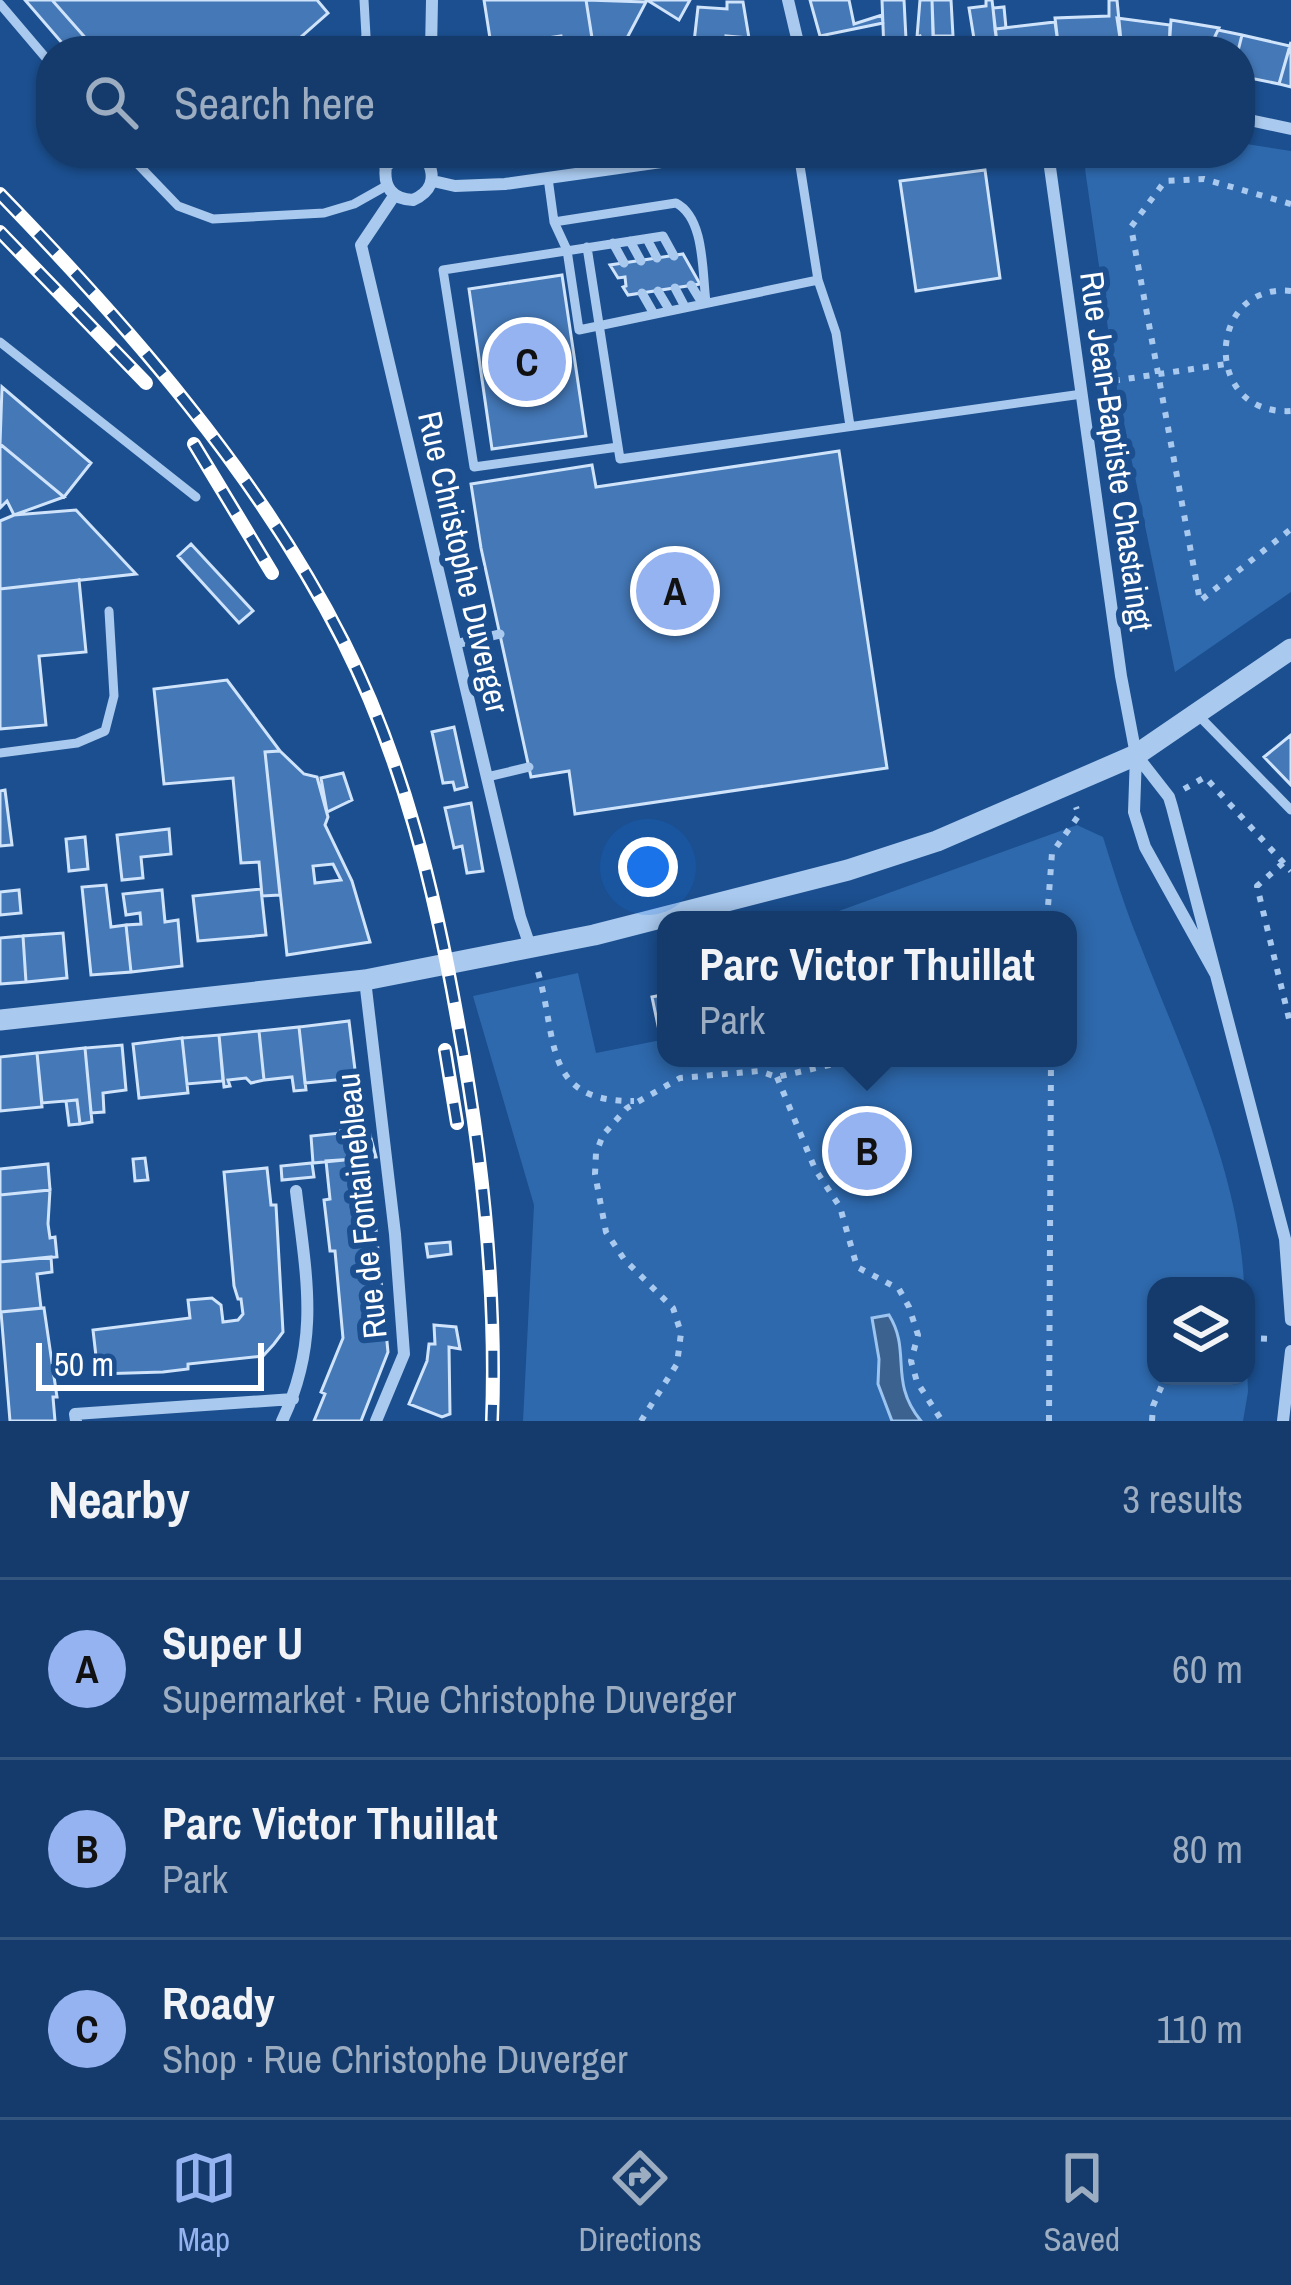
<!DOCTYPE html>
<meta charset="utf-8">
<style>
body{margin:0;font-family:"Archivo Narrow",sans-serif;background:#214673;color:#f1f3f6}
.controls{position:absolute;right:36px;bottom:36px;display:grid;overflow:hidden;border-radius:24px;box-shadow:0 3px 9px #0004}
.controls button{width:108px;height:108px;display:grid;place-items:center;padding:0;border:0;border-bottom:3px solid #33557e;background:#143b6b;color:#f1f3f6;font:60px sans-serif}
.scale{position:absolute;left:36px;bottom:30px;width:228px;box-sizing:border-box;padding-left:12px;border:6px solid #fff;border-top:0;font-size:33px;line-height:42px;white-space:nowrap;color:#fff;-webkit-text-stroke:9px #1b4f8f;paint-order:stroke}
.you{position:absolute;left:648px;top:867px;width:42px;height:42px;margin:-30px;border:9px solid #fff;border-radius:50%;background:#1a73e8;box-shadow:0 0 0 18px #1a73e833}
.badge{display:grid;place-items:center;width:78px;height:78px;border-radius:50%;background:#95b2f1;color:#111;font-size:39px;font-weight:700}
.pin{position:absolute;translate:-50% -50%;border:6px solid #fff;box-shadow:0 3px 12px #0006}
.popup{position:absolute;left:657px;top:911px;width:420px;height:156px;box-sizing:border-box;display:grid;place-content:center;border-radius:24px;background:#143b6b;filter:drop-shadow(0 3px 9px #0005);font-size:39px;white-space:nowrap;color:#9dadc1}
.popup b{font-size:45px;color:#f1f3f6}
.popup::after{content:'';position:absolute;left:50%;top:100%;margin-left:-24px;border:24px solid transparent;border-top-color:#143b6b}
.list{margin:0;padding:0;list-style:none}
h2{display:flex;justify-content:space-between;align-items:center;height:156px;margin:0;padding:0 48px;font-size:51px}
h2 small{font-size:39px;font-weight:400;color:#9dadc1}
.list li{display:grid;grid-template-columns:78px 1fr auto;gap:36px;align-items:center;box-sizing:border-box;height:180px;padding:0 48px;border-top:3px solid #33557e}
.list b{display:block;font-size:45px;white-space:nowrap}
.list p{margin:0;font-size:39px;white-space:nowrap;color:#9dadc1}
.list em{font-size:39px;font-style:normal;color:#9dadc1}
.icon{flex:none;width:66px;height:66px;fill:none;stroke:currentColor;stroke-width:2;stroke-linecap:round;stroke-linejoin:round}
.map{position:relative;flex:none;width:1291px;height:1421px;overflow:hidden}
.search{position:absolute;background:#143b6b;box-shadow:0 3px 9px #0004;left:36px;right:36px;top:36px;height:132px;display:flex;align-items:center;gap:30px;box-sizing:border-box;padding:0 42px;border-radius:48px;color:#9dadc1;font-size:45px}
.sheet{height:696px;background:#143b6b}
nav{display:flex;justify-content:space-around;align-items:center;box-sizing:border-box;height:168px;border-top:3px solid #33557e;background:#143b6b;font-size:33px;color:#9dadc1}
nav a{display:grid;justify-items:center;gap:6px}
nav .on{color:#95b2f1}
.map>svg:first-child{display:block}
.green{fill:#2e69ad}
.water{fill:#3c6290;stroke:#9cc4f0;stroke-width:3}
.building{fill:#4478b7;stroke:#cfe3fa;stroke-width:3;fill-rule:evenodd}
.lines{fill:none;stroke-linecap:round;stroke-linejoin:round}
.path{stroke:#a9c9ee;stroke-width:6;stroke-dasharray:6 9;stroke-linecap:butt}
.service{stroke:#a9c9ee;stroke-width:9}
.minor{stroke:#a9c9ee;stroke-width:12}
.tertiary{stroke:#a9c9ee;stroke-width:21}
.rail-casing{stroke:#fff;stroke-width:14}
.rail{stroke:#1b4f8f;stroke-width:9;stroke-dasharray:27;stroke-linecap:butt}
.labels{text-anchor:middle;stroke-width:12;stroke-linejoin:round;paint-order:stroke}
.street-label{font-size:33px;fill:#fff;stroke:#1b4f8f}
</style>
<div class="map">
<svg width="1291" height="1421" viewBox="0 0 1291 1421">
<rect width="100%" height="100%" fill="#1b4f8f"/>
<!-- green -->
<path class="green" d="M1240,143L1291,151V592L1175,672L1116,384L1085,169L1096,153H1240Z
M1077,825L1103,837C1114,872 1125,908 1139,942C1180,1049 1240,1171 1244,1286H1156V1376H1246V1336L1248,1392L1243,1421H523L534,1205L473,996L578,973L596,1053L666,1039V1058H1068V920H814Z"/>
<!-- water -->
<path class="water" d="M889,1315C912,1352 888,1381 921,1421H892L878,1384L879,1359L872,1318Z"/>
<!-- building -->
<path class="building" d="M25,0H52L97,51H69Z
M52,0H317L328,13L285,51H97Z
M484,0H586L593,44L563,48L561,36L527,41L528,51H492Z
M586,0L646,2L627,38L635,40L632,51H594Z
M647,0H690L679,20Z
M810,0H849L854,24L882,15L883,23L820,36Z
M882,0H904L906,39L902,40L903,51H884Z
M920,0H932L934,51H914L924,47L920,36L917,37Z
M932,0H951L953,36H933Z
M986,0H992L998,51H976L969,8L986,6Z
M1109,0H1117L1122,51H1059L1055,18L1109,16Z
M727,2H743L749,38L726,36V51H693L698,7L727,9Z
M1004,7L1006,28L995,29L993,8Z
M1117,18L1170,25L1169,51H1122Z
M1171,20L1219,28L1208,51H1169Z
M1055,22L1059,51H998L995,29Z
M1218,30L1242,35L1238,51H1208Z
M1242,35L1290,46L1279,84L1240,76L1238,51Z
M1291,42V87L1279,84Z
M985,170L1000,278L916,291L900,181Z
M683,254L700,284L628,295L623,287L626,286L625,277L618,278L610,265Z
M562,275L586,436L492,449L469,289Z
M2,387L91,463L64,497L0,444Z
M0,444L64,497L14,515L7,501L0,508Z
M839,451L887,768L575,814L569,771L531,777L481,548L471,484L592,465L596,487Z
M76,510L136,574L0,589V521L14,515Z
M191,544L253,611L239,623L178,556Z
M79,580L86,652L39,656L46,725L0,729V589Z
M227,680L280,751L265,752L280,895L262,896L259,862L241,863L233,778L164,784L154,689Z
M454,727L467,787L455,790L453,782L443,783L432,732Z
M1291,735V785L1264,757Z
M280,751L304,774L317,777L328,817L325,825L352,881L370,942L287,955L265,752ZM333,864L341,880L315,883L313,866Z
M343,773L352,800L327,812L321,778Z
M5,790L12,845L0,846V791Z
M471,803L483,871L467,873L462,846L454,848L445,808Z
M169,829L171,854L141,857L143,878L122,880L117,835Z
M85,837L88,869L69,871L66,839Z
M106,885L111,927L126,925L131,972L91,975L82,887Z
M261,889L266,935L198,941L193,896Z
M19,890L21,913L0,915V892Z
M162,890L165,922L178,920L182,966L131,972L126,925L141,924L140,913L126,915L123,894Z
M63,933L67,978L26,982L23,936Z
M23,936L26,982L0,984V938Z
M666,994V1039L661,1040L652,997Z
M349,1021L356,1078L305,1083L299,1027Z
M299,1027L306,1090L294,1091L292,1077L264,1080L259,1031Z
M259,1031L264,1080L251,1083L246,1078L228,1080L230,1086L224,1087L219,1035Z
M219,1035L223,1081L187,1084L182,1038Z
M182,1038L188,1093L139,1098L133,1044Z
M122,1045L126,1090L103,1093L104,1112L91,1113L85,1048Z
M85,1048L92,1122L80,1124L77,1100L42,1103L37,1053Z
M37,1053L42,1107L0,1111V1057Z
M77,1100L80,1124L69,1125L66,1101Z
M367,1124L376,1157L313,1163L311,1136L341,1133L340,1126Z
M145,1158L148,1180L135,1181L133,1159Z
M369,1158L388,1352L361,1421H314L325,1394L321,1392L343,1338L335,1251H330L324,1200L330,1199L326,1161Z
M312,1163L314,1177L282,1180L281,1166Z
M48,1164L50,1190L0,1195V1169Z
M267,1168L271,1205H276L283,1332L274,1344L263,1356L188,1364V1369L163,1372L98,1374L93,1330L190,1318L188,1300L212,1298L221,1305L223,1322L238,1320L243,1314L241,1299H238L234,1286L224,1172Z
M50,1190L48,1224L50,1238L55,1237L57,1257L0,1262V1195Z
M450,1242L451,1254L428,1257L426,1244Z
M51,1257L52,1272L37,1274L41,1308L0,1312V1262Z
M44,1308L57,1397H53L55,1421H10L1,1312Z
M434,1325L456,1327L460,1349L449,1347L450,1414L442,1417L409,1404L427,1361L429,1344H435Z"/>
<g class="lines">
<!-- path -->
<path class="path" d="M1291,204L1204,179L1165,181L1131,227L1200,601L1291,529
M1291,291C1207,282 1201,416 1291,411
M1099,383L1226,364
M1184,789L1205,777L1291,871
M1283,863L1257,886L1291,1027
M1047,920L1052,853L1079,815L1076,807
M538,972C558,1040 542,1102 634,1101
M777,1077L815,1169L840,1207L857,1267L899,1289L909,1307L918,1335L911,1361L917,1382L942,1421
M1246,1338L1275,1339
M641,1421L677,1364L681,1333L673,1308L624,1259L606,1232L595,1174L596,1153L603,1135L627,1108L680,1078L759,1071L777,1077L860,1058
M1049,1421L1051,1058
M1152,1421L1153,1406L1166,1376"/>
<!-- service -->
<path class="service" d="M0,4L51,64
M359,51L366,36L364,0
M127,153L178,206L213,219L324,213L354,204L386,186
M353,153L386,166
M798,153L818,280L836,333L850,426
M548,178L554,222L567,250L579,330L818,280
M554,222L676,203C705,218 702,272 706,302
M647,239L657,258
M630,241L641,261
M613,243L624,263
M587,247L620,459L1082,394
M691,285L702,303
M675,288L685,307
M658,291L670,311
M642,293L654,314
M0,342L196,497
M618,447L474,467L443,270L663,236L674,256
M455,644L500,634
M1198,715L1291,810
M0,753L77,743L105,731L114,696L109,611
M487,777L529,767"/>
<!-- minor -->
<path class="minor" d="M788,0L800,51
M431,51L432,0
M1240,118L1291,129
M403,153L386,166C383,187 392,199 413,200C431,192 436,179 428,162L414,153
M1048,153L1121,676L1136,755L1134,812L1145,847L1215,973
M433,181L455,186L505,184L725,153
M394,196L361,245L520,917L531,949
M1137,756L1169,797L1172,807L1285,1239L1291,1320
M365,980L395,1234L404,1354L376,1421
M76,1421L75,1414L293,1399
M282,1421C321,1340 306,1276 296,1191
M1283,1421L1291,1351"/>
<!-- tertiary -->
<path class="tertiary" d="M0,1020L365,980L594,935L848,870L937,841L1136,755L1291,649"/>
<defs>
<path id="rail" d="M0,194C129,327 258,474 343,641C403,760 435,891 458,1023C482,1154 497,1288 492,1421
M0,232L146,383
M194,444L272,573
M445,1050L457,1123"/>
</defs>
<!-- rail casing -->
<use href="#rail" class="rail-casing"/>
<!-- rail -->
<use href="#rail" class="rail"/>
</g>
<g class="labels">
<!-- street labels -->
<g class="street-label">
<text transform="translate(1117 451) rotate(82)" y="12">Rue Jean-Baptiste Chastaingt</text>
<text transform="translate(464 562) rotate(77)" y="12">Rue Christophe Duverger</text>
<text transform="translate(361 1206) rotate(-96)" y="12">Rue de Fontainebleau</text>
</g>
</g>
</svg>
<div class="controls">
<button><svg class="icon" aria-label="layers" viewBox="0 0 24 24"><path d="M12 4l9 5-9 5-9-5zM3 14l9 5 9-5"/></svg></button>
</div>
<div class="scale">50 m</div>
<div class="you"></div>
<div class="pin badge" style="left:675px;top:591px">A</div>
<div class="pin badge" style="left:867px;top:1151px">B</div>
<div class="popup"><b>Parc Victor Thuillat</b>Park</div>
<div class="pin badge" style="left:527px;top:362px">C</div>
<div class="search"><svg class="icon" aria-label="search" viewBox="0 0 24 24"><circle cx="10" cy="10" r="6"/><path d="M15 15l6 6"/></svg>Search here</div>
</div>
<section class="sheet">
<h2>Nearby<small>3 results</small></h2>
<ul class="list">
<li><span class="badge">A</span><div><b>Super U</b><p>Supermarket · Rue Christophe Duverger</p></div><em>60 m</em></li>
<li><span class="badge">B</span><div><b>Parc Victor Thuillat</b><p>Park</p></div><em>80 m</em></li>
<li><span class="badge">C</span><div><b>Roady</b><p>Shop · Rue Christophe Duverger</p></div><em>110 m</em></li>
</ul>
</section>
<nav>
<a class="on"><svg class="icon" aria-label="map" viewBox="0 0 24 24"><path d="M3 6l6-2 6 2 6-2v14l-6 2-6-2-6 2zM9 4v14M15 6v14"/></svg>Map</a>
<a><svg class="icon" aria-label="directions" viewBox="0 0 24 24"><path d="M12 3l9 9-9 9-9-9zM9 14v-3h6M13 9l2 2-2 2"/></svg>Directions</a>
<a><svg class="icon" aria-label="saved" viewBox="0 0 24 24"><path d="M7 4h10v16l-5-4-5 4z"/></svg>Saved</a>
</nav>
